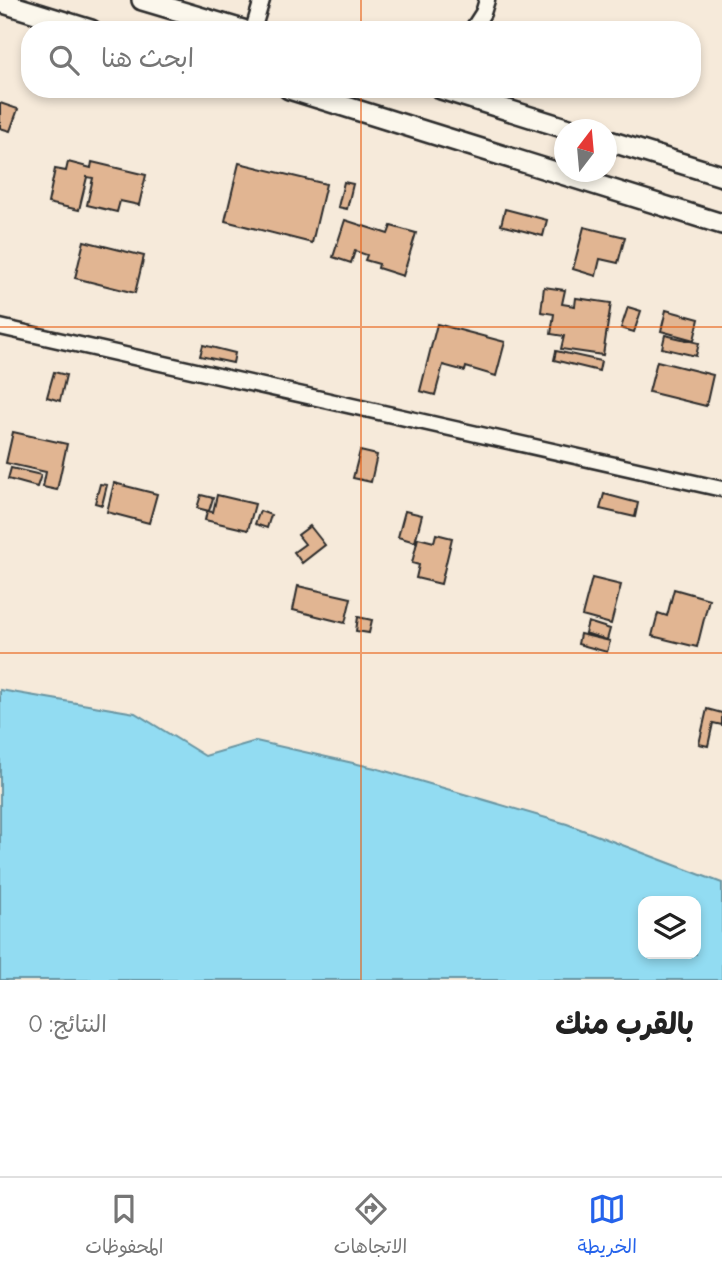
<!DOCTYPE html>
<html lang="ar">
<meta charset="utf-8">
<style>
body{margin:0;font-family:Delius,"Playpen Sans Arabic",sans-serif;background:#f6f6f6;color:#222;direction:rtl}
.controls{position:absolute;right:21px;bottom:21px;display:grid;overflow:hidden;border-radius:14px;box-shadow:0 4px 10px #0003}
.controls button{width:63px;height:63px;display:grid;place-items:center;padding:0;border:0;border-bottom:2px solid #e0e0e0;background:#fff;color:#222;font:35px sans-serif}
.compass{position:absolute;left:554px;top:119px;width:63px;height:63px;border-radius:50%;background:#fff;box-shadow:0 4px 10px #0003;rotate:16deg}
.list{margin:0;padding:0;list-style:none}
h2{display:flex;justify-content:space-between;align-items:center;height:91px;margin:0;padding:0 28px;font-size:30px}
h2 small{font-size:23px;font-weight:400;color:#767676}
.icon{flex:none;width:38px;height:38px;fill:none;stroke:currentColor;stroke-width:2;stroke-linecap:round;stroke-linejoin:round}
.map{position:relative;flex:none;width:722px;height:980px;overflow:hidden;direction:ltr}
.search{position:absolute;background:#fff;box-shadow:0 4px 10px #0003;left:21px;right:21px;top:21px;height:77px;display:flex;align-items:center;gap:18px;box-sizing:border-box;padding:0 24px;border-radius:28px;color:#767676;font-size:26px}
.sheet{height:196px;background:#fff}
nav{display:flex;justify-content:space-around;align-items:center;box-sizing:border-box;height:98px;border-top:2px solid #e0e0e0;background:#fff;font-size:19px;color:#767676}
nav a{display:grid;justify-items:center;gap:4px}
nav .on{color:#2563eb}
.map>svg:first-child{display:block}
.water{fill:#92dcf2;stroke:#6995a2;stroke-width:2;fill-rule:evenodd}
.building{fill:#e1b592;stroke:#2b2b2b;stroke-width:2}
.lines{fill:none;stroke-linecap:round;stroke-linejoin:round}
.street-casing{stroke:#2b2b2b;stroke-width:19}
.secondary-casing{stroke:#2b2b2b;stroke-width:24}
.street{stroke:#fbf7ec;stroke-width:14}
.secondary{stroke:#fbf7ec;stroke-width:19}
.grid{fill:none;stroke:#e8590c;stroke-width:2;stroke-opacity:0.55}
</style>
<div class="map">
<svg width="722" height="980" viewBox="0 0 722 980">
<rect width="100%" height="100%" fill="#f6eada"/>
<filter id="ink" filterUnits="userSpaceOnUse"><feTurbulence type="fractalNoise" baseFrequency=".0143" numOctaves="2"/><feDisplacementMap in="SourceGraphic" scale="14" xChannelSelector="R" yChannelSelector="G"/><feConvolveMatrix kernelMatrix="1 2 1 2 8 2 1 2 1" color-interpolation-filters="sRGB"/></filter>
<g filter="url(#ink)">
<!-- water -->
<path class="water" d="M0,690L135,713L205,756L256,741L375,768L567,824L722,883V980H0ZM643,901H696V954H643Z"/>
<!-- building -->
<path class="building" d="M0,103L18,109L10,131L0,128Z
M68,162L91,168L92,162L146,175L139,205L120,201L117,212L87,205L93,178L87,177L79,210L48,203L55,169L66,171Z
M239,163L326,184L312,243L225,221Z
M344,182L353,184L347,209L338,207Z
M505,209L547,220L543,236L501,225Z
M345,220L388,234L391,226L416,233L403,276L378,268L379,264L365,260L367,255L355,251L351,263L333,257Z
M584,227L625,237L618,263L600,259L596,276L573,269Z
M84,241L144,256L135,293L75,278Z
M544,287L565,290L562,304L575,306L576,298L611,303L603,355L561,349L564,336L551,334L554,314L541,312Z
M628,307L641,311L634,332L621,328Z
M666,310L699,319L694,340L661,331Z
M437,324L505,342L496,376L466,367L465,371L443,365L435,395L420,391Z
M665,335L699,343L696,356L662,348Z
M203,345L235,353L233,363L200,356Z
M556,351L601,361L599,371L554,360Z
M657,361L713,375L706,406L649,392Z
M54,372L66,375L60,401L47,397Z
M13,432L67,444L57,490L43,487L46,472L6,463Z
M360,451L377,455L371,482L353,478Z
M11,468L41,475L37,487L8,479Z
M114,483L157,494L149,523L107,512Z
M100,484L107,485L102,505L95,503Z
M604,494L638,503L635,517L600,509Z
M201,495L213,498L209,511L197,508Z
M217,495L255,504L248,530L205,520L207,511L213,512Z
M260,511L271,515L267,528L255,524Z
M405,511L422,515L415,542L398,537Z
M310,526L325,545L302,563L294,552L305,544L298,535Z
M436,534L452,538L441,584L416,578L419,565L412,563L418,538L434,542Z
M592,578L621,585L611,624L582,616Z
M298,586L351,598L345,623L293,610Z
M674,589L709,599L697,647L652,636L658,613L667,616Z
M358,617L372,620L369,633L356,631Z
M588,622L610,629L607,640L585,633Z
M580,634L610,641L607,652L578,644Z
M707,709L722,713V725L713,723L708,746L699,744Z"/>
<g class="lines">
<defs>
<path id="street" d="M253,30L262,0
M472,30L483,13L487,0
M0,327L722,489"/>
<path id="secondary" d="M142,0L243,30
M0,2L91,30
M289,89L722,224
M441,89L572,130
M606,140L722,176"/>
</defs>
<!-- street casing -->
<use href="#street" class="street-casing"/>
<!-- secondary casing -->
<use href="#secondary" class="secondary-casing"/>
<!-- street -->
<use href="#street" class="street"/>
<!-- secondary -->
<use href="#secondary" class="secondary"/>
</g>
</g>
<!-- grid -->
<path class="grid" d="M361,0V30M361,89V980M0,327H722M0,653H722"/>
</svg>
<div class="controls">
<button><svg class="icon" aria-label="layers" viewBox="0 0 24 24"><path d="M12 4l9 5-9 5-9-5zM3 14l9 5 9-5"/></svg></button>
</div>
<svg class="compass" viewBox="-18 -18 36 36"><path d="M0-13l5 13h-10z" fill="#e53935"/><path d="M0 13l5-13h-10z" fill="#767676"/></svg>
<div class="search"><svg class="icon" aria-label="search" viewBox="0 0 24 24"><circle cx="10" cy="10" r="6"/><path d="M15 15l6 6"/></svg>ابحث هنا</div>
</div>
<section class="sheet">
<h2>بالقرب منك<small>النتائج: 0</small></h2>
<ul class="list">
</ul>
</section>
<nav>
<a class="on"><svg class="icon" aria-label="map" viewBox="0 0 24 24"><path d="M3 6l6-2 6 2 6-2v14l-6 2-6-2-6 2zM9 4v14M15 6v14"/></svg>الخريطة</a>
<a><svg class="icon" aria-label="directions" viewBox="0 0 24 24"><path d="M12 3l9 9-9 9-9-9zM9 14v-3h6M13 9l2 2-2 2"/></svg>الاتجاهات</a>
<a><svg class="icon" aria-label="saved" viewBox="0 0 24 24"><path d="M7 4h10v16l-5-4-5 4z"/></svg>المحفوظات</a>
</nav>
